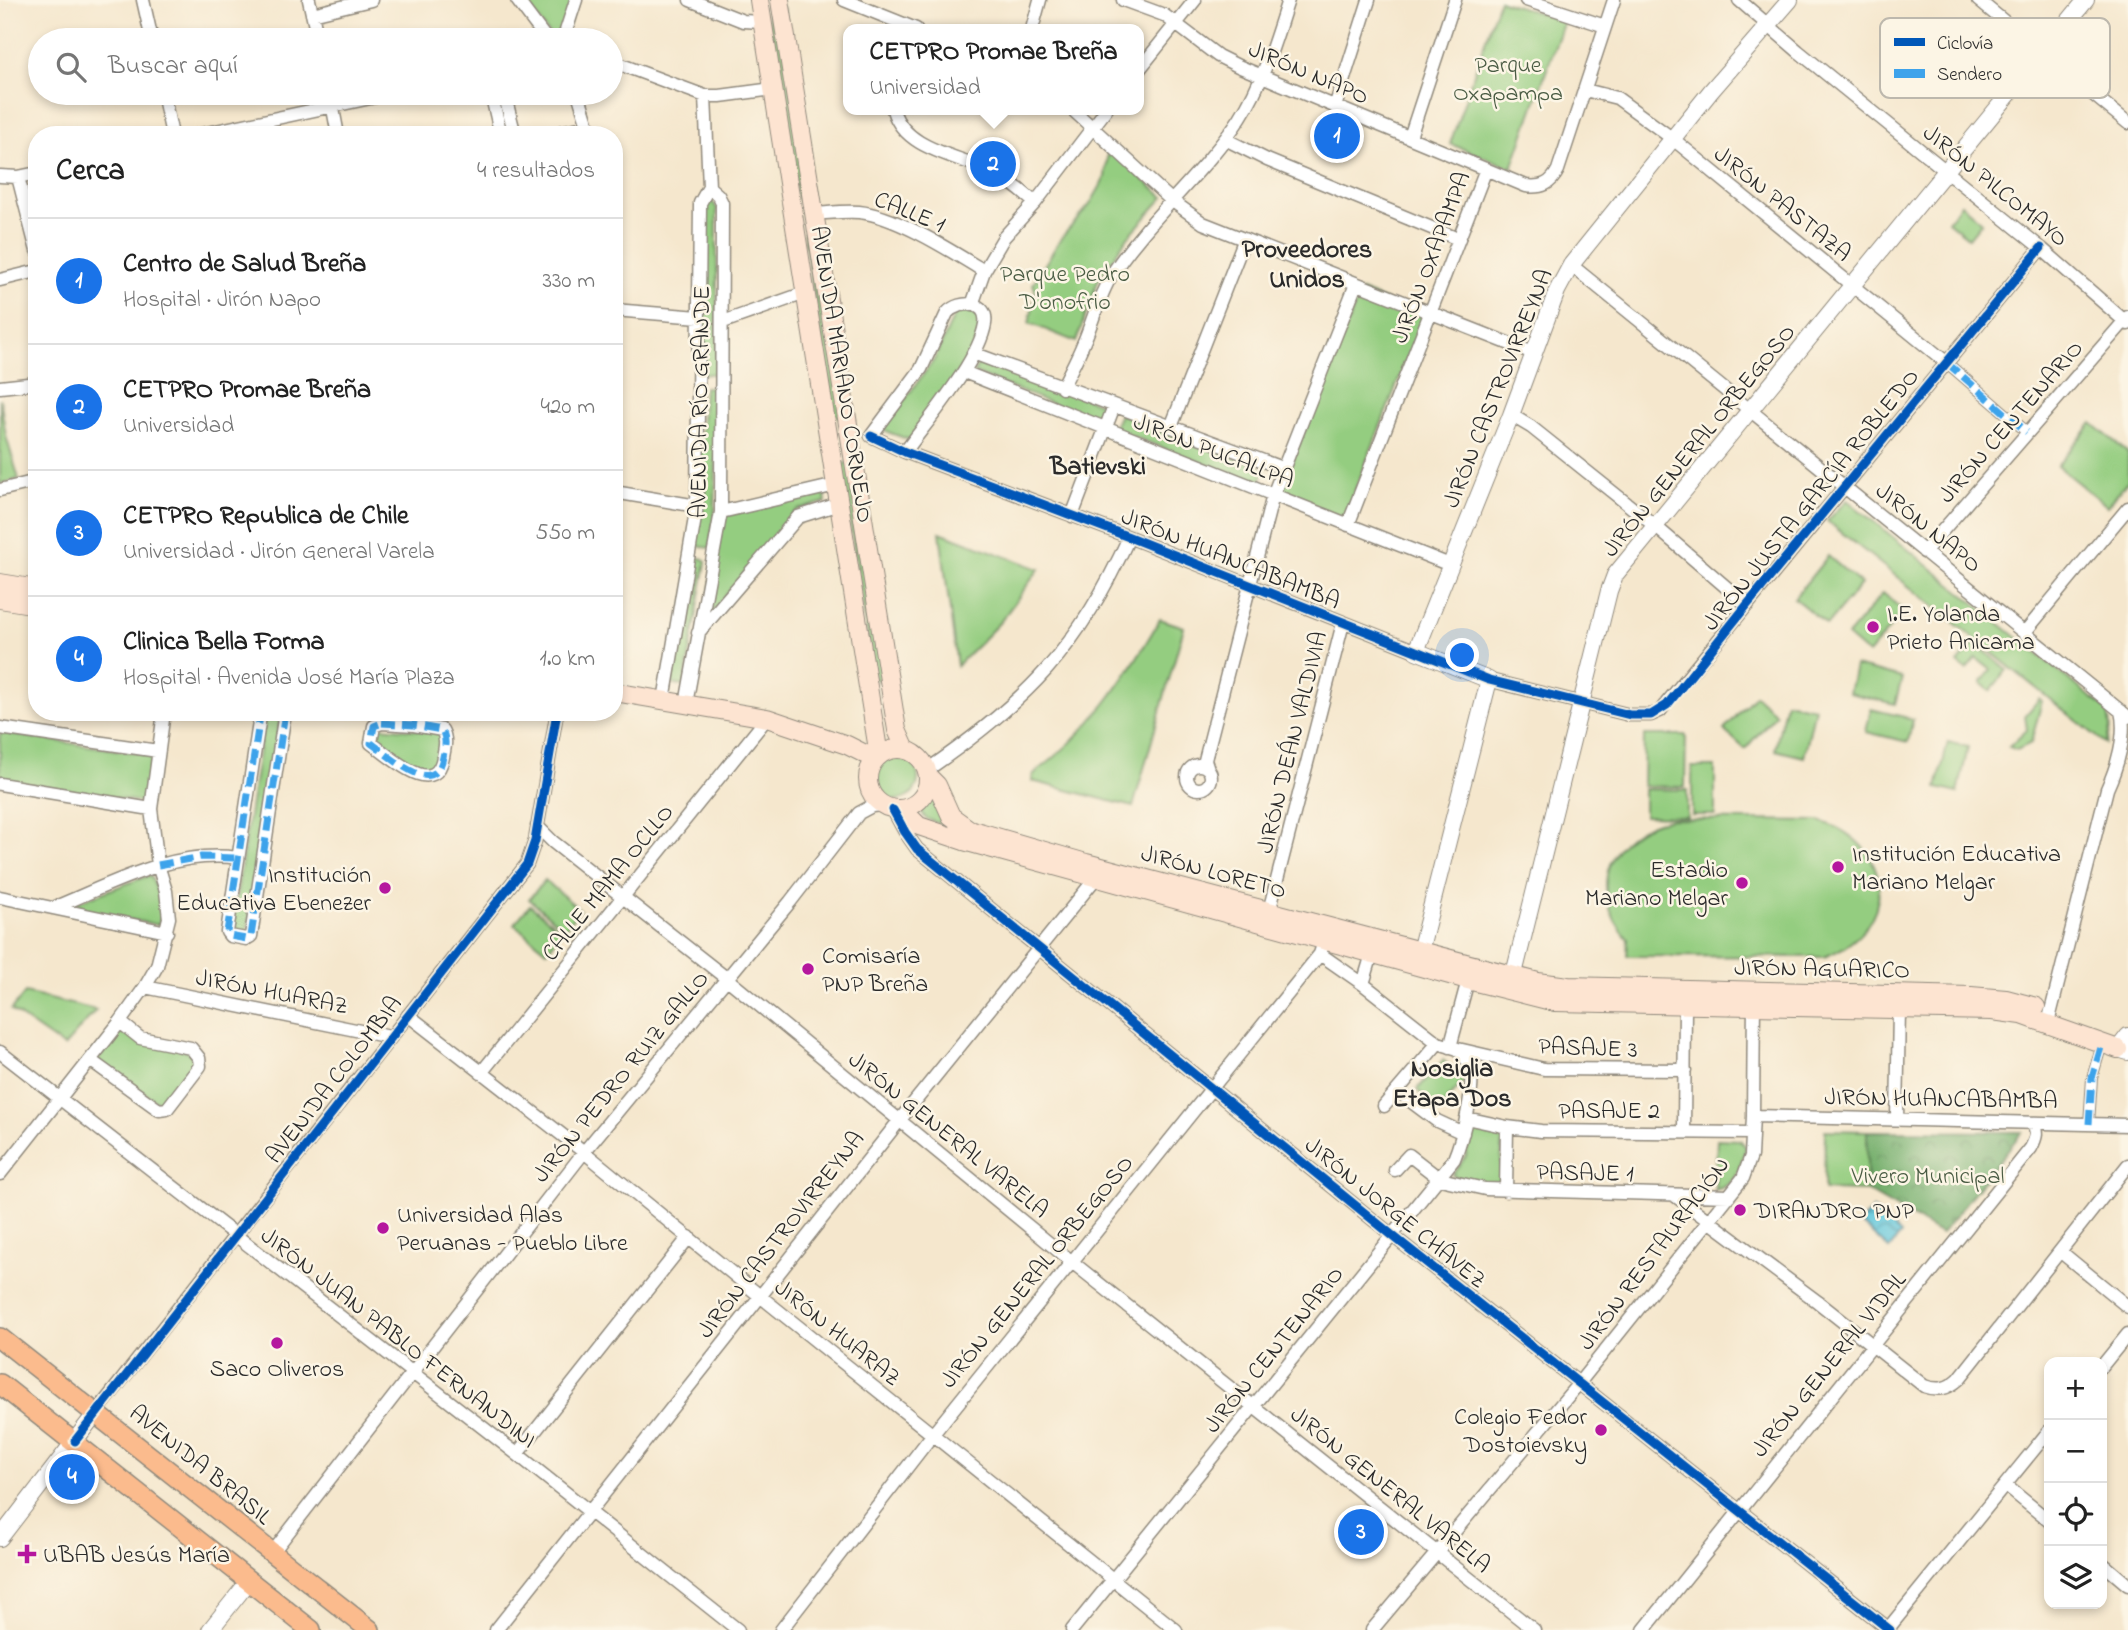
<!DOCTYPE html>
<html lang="es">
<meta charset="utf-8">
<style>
body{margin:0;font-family:"Indie Flower",sans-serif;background:#f2f2f2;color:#222}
.controls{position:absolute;right:21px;bottom:21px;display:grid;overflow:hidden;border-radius:14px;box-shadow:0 4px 10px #0003}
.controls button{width:63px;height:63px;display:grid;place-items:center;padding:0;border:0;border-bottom:2px solid #e0e0e0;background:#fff;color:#222;font:35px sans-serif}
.you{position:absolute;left:1463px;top:656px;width:24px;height:24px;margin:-18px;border:5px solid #fff;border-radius:50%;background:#1a73e8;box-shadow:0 0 0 10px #1a73e833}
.badge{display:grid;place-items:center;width:46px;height:46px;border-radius:50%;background:#1a73e8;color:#fff;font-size:23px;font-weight:700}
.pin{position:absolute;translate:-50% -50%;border:4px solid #fff;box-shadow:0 2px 7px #0006}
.popup{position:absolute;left:843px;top:24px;width:301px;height:91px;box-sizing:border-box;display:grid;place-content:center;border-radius:14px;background:#fff;filter:drop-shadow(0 2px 5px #0005);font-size:23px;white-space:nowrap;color:#767676}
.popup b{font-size:26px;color:#222}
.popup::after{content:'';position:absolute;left:50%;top:100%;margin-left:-14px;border:14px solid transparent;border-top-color:#fff}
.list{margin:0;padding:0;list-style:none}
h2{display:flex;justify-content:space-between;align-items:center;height:91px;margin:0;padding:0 28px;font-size:30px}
h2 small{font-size:23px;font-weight:400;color:#767676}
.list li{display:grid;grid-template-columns:46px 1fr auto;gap:21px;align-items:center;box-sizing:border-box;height:126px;padding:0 28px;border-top:2px solid #e0e0e0}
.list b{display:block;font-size:26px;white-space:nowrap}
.list p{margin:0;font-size:23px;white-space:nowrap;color:#767676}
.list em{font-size:23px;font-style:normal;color:#767676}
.icon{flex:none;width:38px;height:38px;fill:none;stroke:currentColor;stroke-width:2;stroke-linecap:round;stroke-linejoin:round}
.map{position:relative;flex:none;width:2128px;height:1630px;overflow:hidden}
.search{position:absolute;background:#fff;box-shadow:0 4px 10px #0003;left:28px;top:28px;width:595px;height:77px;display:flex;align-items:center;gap:18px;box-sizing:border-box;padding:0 24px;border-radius:38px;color:#767676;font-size:26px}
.panel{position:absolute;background:#fff;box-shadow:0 4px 10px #0003;left:28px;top:126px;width:595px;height:595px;border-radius:28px}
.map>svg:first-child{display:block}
.green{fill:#94cd80;stroke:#607c56;stroke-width:2}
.forest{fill:url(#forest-crowns);stroke:#516e4c;stroke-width:2}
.water{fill:url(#water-waves);stroke:#467984;stroke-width:2}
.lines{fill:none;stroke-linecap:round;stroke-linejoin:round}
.pedestrian-casing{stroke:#90897c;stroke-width:12}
.minor-casing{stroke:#90897c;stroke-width:15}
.tertiary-casing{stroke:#90897c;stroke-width:18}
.secondary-casing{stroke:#90897c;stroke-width:20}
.primary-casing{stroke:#90897c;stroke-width:22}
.pedestrian{stroke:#fff;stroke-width:10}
.minor{stroke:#fff;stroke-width:12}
.tertiary{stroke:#fff;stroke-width:16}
.secondary{stroke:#fde4d1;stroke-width:18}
.primary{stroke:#fbbb8d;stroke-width:19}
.quiet{stroke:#3ea3eb;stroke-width:7;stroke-dasharray:14 7;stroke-linecap:butt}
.cycleway-casing{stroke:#fcf5e5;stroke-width:13}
.cycleway{stroke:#0057b8;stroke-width:9}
.poi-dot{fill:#b5179e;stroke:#fcf5e5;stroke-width:2.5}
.labels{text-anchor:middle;stroke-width:5;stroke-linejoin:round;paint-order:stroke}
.park-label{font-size:24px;fill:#4a5c44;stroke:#fcf5e5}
.street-label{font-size:24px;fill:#2b2b2b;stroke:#fcf5e5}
.poi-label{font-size:24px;fill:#2b2b2b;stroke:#fcf5e5;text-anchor:start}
.neighbourhood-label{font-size:26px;font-weight:bold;fill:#2b2b2b;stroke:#fcf5e5}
.key{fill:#fcf5e5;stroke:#bdb8ad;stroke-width:2}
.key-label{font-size:19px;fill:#2b2b2b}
</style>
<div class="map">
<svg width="2128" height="1630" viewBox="0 0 2128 1630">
<defs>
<pattern id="forest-crowns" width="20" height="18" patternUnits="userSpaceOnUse" patternTransform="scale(1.75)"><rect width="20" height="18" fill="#77b06e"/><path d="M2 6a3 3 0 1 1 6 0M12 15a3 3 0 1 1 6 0" fill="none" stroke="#628f5b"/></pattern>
<pattern id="water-waves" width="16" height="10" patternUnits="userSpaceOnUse" patternTransform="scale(1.75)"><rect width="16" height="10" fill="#60c7dd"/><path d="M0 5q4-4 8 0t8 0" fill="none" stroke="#4fa2b3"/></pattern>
</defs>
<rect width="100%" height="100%" fill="#fcf5e5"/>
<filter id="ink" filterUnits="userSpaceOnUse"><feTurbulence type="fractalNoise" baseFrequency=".0143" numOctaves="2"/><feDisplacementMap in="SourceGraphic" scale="14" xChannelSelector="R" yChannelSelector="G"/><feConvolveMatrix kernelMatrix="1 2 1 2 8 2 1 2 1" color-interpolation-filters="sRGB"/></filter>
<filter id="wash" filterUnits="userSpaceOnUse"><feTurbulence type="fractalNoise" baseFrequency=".00686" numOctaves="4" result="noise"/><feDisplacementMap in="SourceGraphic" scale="28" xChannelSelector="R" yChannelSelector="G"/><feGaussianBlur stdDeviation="1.57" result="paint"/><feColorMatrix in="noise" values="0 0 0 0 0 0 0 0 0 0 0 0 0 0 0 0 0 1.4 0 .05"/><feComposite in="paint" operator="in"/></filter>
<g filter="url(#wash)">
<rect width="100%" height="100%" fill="#f5e7cd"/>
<!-- green -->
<path class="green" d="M524,0H578L564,37L556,40L552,38Z
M1499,0L1564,21L1512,168L1450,144Z
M783,8L810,200L802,202L798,199L767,10Z
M1108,149L1164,197L1127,238L1099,278L1076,342L1029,323L1036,292L1033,284L1061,238L1089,206L1100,187L1105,177Z
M707,200H711L717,208V374H702L704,203Z
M1961,204L1982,222L1969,238L1948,221Z
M815,230L850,423L834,414L804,235L806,231Z
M1361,291L1424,316L1344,518L1279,493Z
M969,310L984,317L973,351L910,440L882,430L934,360L956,312Z
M981,357L1108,407L1102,423L974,373Z
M704,387H718L715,513L710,548L695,546Z
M0,398L6,436L19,479L0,484Z
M1120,414L1265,469L1259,484L1113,429Z
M2092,423L2128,453V481L2107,506L2057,466Z
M854,462L886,679L876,680L874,678L841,464Z
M824,490L826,502L797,510L710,614L706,613L723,516Z
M1847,500L2108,711L2110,728L2106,744L1827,521Z
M940,532L1039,569L1001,621L957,666Z
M1828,556L1861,584L1827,625L1794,598Z
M699,558L704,559L706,562L684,686L671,684L693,559Z
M1883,593L1904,611L1868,654L1847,636Z
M1160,619L1184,627L1133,807L1032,781L1033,775C1092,730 1124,682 1160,619Z
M1975,643L2007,670L1990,691L1981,683L1991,670L1976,658L1966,670L1958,663Z
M1855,666L1902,678L1895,704L1849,693Z
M1755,695L1776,714L1745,749L1724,730Z
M2039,699L2042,701L2031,743L2017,750L2009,747L2027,730L2025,716Z
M1786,702L1815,708L1804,757L1775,750Z
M1871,709L1913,719L1908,742L1866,732Z
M270,715L280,719L247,934L231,932L264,718Z
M379,727L442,732V760L427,771L380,744L378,738Z
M0,733L152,755L146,803L0,779Z
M1644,735H1686L1685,787L1643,786Z
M1948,742L1968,747L1958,793L1937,788Z
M874 778a22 22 0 1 1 44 0a22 22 0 1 1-44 0Z
M1692,767H1715V815H1692Z
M933,788L938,791L944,826L925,818L921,811L931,796Z
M1644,789L1687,790V817L1644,816Z
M1671,819L1819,821C1897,844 1899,929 1824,957L1627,956L1628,939C1585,890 1608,830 1671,819Z
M150,875C157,889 166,909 158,925L71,908L72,904Z
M545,880L580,910L564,929L529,899Z
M530,905L562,931L547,951L514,924Z
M25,993L96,1010L64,1047L11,1010Z
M122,1029L190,1052L195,1066L166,1104L162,1105L97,1061Z
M1443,1060L1465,1080L1439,1110L1417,1090Z
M1472,1124L1503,1131L1500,1186L1463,1180L1452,1175L1466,1156Z
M1825,1130L1867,1131V1191L1824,1190Z
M1717,1139L1740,1140L1746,1147C1740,1167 1738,1185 1715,1190Z"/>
<!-- forest -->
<path class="forest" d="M1867,1131L2022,1132L1941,1234L1867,1191Z"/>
<!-- water -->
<path class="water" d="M1873,1209L1901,1234L1889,1249L1860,1223Z"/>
</g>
<g filter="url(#ink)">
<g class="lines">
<defs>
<path id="pedestrian" d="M1947,363L2027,432
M2089,1124L2092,1078L2102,1044"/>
<path id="minor" d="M143,0L152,40
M309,0L318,40
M517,0L547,40
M690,0L743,21L762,22
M844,0L916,29
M1123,0L1164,15L1218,56L1238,66L1526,186C1542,188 1551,184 1558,170L1614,0
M1526,0L1605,26
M1739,0L1798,51L2041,248L2128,324
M1978,0L2128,123
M312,14L371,0
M1032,29L1040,0
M563,40L576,0
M611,61L705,96H720L773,89
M1138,71L1195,0
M1585,90L1617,98L1673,139L1947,363
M163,93L172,135
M330,93L338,135
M491,93L501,135
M504,93L515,135
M578,93L591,135
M1335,107L1369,0
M893,110C906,152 961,155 996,174C1010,181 1023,192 1035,203
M1073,110L1171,200L1203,223L1533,353
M197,135L394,93
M546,135L589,126
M1410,137L1455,0
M1225,139L1267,160L1458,239
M0,176L18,177L37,173
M18,177L37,251
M814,214C829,213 844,211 859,212C897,216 951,251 984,271
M1571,265L2128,717
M0,280L37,271
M972,305L984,271L1004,237L1035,203L1106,110
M614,310L699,317
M723,322L805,293
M973,353L1282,468
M964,372L1450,565
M0,387L37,383
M1062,388C1069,373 1077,359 1083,344C1094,319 1099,294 1114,271C1151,216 1204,173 1240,118C1263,82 1275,41 1288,0
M1511,415L1531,427L1655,526L1747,605
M1171,427L1244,241
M871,436L905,452L1129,537L1416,651
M871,436L921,369L947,313C960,299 989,301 985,324C979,361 928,420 905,452
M0,490L37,481
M614,492L697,506
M721,512L836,485
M1072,516L1114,406
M1348,525L1486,169
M1924,552L2128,317
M2025,632L2128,508
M698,633L798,517L839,504
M1489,680L1630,715H1651L1660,711L2041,248
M664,700L697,506L700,203L709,187L705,96
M686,704L721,512L722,203L718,195L709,187
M264,712L260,716L227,932L230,936L246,939L251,936L284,719L280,714L274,712
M382,723L414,725L442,730C447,739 445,747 443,757C435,800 390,756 371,743L374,726Z
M0,728L158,751
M1187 777a12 12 0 1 1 24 0a12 12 0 1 1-24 0Z
M1208,769L1205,760L1273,495L1356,284
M927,770C1026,702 1080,647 1129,537
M0,784L151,809
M893,810L905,832L917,849L1393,1236L1890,1630
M537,826L553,842L726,978L1072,1262L1534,1630
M0,897L167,932
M53,908C112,884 173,849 238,858
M1269,911L1343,623
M1320,954L1363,984
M1372,954L1363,984L1438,1043L1458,1049L1544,1069L1685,1070
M145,987L390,1037
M408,1015L584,1152L760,1296L1176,1630
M2048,1023L2107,789C2117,767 2127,735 2121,711
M1450,1047L1468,980
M0,1052L517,1454L738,1630
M90,1060L159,1110L167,1109L200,1066L199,1058L191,1048L140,1038L120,1022
M481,1073L767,718
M1397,1091L1437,1121L1463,1133
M1384,1106L1438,1043
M1753,1116L2128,1125
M1466,1118L1507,1127L1541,1131L1752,1133
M1897,1119L1899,1009
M1684,1131L1685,1006
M1395,1170L1409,1155L1440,1179L1485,1189L1729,1196
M0,1174L120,1022L145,987L157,966L169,918L166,891L158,865L151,809L164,712
M1506,1191L1507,1127
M1674,1195L1818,1302L1924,1386C1938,1391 1948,1389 1959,1379L2128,1165
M2061,1252L2128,1307
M2102,1366L2128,1334
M96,1413L527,864L535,841L557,712
M517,1454L689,1237
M2005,1485L2049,1521
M272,1553L584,1152L790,902L859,813L872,806L881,805
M2102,1563L2128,1585
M496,1630L899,1121L1095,879L1098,870
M781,1630L933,1434L1320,954L1324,941
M1072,1630L1454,1159C1462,1140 1476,1087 1470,1067C1468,1060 1463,1055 1458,1049
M1372,1630L1579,1383L1743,1178L1751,1156L1753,1116L1754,998
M1644,1630L2031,1148C2036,1138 2038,1133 2033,1123
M1887,1630L2049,1431"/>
<path id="tertiary" d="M1417,963L1489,680L1416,651L1511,415L1557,291L1571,265L1711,91L1790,0
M1511,986L1609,591L1615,575L2086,0
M2128,1036L2118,1049L2128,1052
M0,1538L96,1413
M210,1630L249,1581"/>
<path id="secondary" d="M759,0L879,756
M780,0L897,730L906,750
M0,583L37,589
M0,599L37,605
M614,692L767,718L847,745L865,754L878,756
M868 779a30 30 0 1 1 60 0a30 30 0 1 1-60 0Z
M928,776L937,785L951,816L969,829L1086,863L1538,982L1568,986L1971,996L2006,999L2036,1007
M903,810L919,826L964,841L1468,980L1555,1002L1992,1011L2022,1015L2118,1049"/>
<path id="primary" d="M0,1338L370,1630
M0,1384L311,1630"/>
</defs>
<!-- pedestrian casing -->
<use href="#pedestrian" class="pedestrian-casing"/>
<!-- minor casing -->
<use href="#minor" class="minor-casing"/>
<!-- tertiary casing -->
<use href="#tertiary" class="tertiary-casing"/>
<!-- secondary casing -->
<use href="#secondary" class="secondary-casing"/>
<!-- primary casing -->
<use href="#primary" class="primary-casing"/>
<!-- pedestrian -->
<use href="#pedestrian" class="pedestrian"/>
<!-- minor -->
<use href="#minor" class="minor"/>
<!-- tertiary -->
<use href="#tertiary" class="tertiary"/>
<!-- secondary -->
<use href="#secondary" class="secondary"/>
<!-- primary -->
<use href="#primary" class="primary"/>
<!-- quiet -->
<path class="quiet" d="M1947,363L2027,432
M264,712L260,716L227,932L230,936L246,939L251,936L284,719L280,714L274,712
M382,723L414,725L442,730C447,739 445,747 443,757C435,800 390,756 371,743L374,726Z
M158,865L201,857L238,858
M2089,1124L2092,1078L2102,1044"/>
<defs>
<path id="cycleway" d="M871,436L905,452L1129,537L1489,680L1630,715H1651L1667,705L1747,605L2041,248
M893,810L905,832L917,849L1393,1236L1890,1630
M75,1441L527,864L535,841L557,712"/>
</defs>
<!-- cycleway casing -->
<use href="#cycleway" class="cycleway-casing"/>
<!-- cycleway -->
<use href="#cycleway" class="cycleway"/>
</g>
</g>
<!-- markers -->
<g class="poi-dot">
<circle cx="1873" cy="627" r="7"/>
<circle cx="1838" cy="867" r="7"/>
<circle cx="1742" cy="883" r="7"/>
<circle cx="385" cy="888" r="7"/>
<circle cx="808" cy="969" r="7"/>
<circle cx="1740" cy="1210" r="7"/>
<circle cx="383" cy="1228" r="7"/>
<circle cx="277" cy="1343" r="7"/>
<circle cx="1601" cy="1430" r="7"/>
<path d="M23.5 1543.5h7v7h7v7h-7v7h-7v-7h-7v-7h7z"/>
</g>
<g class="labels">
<!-- park labels -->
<g class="park-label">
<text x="1508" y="72">Parque<tspan x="1508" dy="28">Oxapampa</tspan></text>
<text x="1065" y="281">Parque Pedro<tspan x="1065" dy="28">D'onofrio</tspan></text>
<text x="1928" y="1183">Vivero Municipal</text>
</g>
<!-- street labels -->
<g class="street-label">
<text transform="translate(1309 72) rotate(23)" y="8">JIRÓN NAPO</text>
<text transform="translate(1996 185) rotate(39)" y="8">JIRÓN PILCOMAYO</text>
<text transform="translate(1783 203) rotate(39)" y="8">JIRÓN PASTAZA</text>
<text transform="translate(910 211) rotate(22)" y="8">CALLE 1</text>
<text transform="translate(1430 257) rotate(-69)" y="8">JIRÓN OXAPAMPA</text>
<text transform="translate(843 374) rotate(81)" y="8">AVENIDA MARIANO CORNEJO</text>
<text transform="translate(1497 388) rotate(-68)" y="8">JIRÓN CASTROVIRREYNA</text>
<text transform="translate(699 402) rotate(-89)" y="8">AVENIDA RÍO GRANDE</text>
<text transform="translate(2010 421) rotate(-49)" y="8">JIRÓN CENTENARIO</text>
<text transform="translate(1698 440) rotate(-51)" y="8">JIRÓN GENERAL ORBEGOSO</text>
<text transform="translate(1214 450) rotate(21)" y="8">JIRÓN PUCALLPA</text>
<text transform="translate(1810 499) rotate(-51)" y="8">JIRÓN JUSTA GARCÍA ROBLEDO</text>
<text transform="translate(1929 527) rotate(39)" y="8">JIRÓN NAPO</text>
<text transform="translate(1231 558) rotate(22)" y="8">JIRÓN HUANCABAMBA</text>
<text transform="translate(1291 742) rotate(-76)" y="8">JIRÓN DEÁN VALDIVIA</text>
<text transform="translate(1214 871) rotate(15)" y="8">JIRÓN LORETO</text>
<text transform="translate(607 882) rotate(-51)" y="8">CALLE MAMA OCLLO</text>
<text transform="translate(1822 968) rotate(1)" y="8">JIRÓN AGUARICO</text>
<text transform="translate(272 991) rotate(11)" y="8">JIRÓN HUARAZ</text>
<text transform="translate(1588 1047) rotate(2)" y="8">PASAJE 3</text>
<text transform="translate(620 1076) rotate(-51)" y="8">JIRÓN PEDRO RUIZ GALLO</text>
<text transform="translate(333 1079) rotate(-52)" y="8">AVENIDA COLOMBIA</text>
<text transform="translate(1941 1098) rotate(1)" y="8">JIRÓN HUANCABAMBA</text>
<text x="1609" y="1118">PASAJE 2</text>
<text transform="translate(949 1134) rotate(39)" y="8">JIRÓN GENERAL VARELA</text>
<text transform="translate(1585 1172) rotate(1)" y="8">PASAJE 1</text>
<text transform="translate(1396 1212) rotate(39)" y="8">JIRÓN JORGE CHÁVEZ</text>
<text transform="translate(780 1234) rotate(-52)" y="8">JIRÓN CASTROVIRREYNA</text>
<text transform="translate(1653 1253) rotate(-53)" y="8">JIRÓN RESTAURACIÓN</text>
<text transform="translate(1036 1271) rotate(-51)" y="8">JIRÓN GENERAL ORBEGOSO</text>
<text transform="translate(838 1332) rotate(39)" y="8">JIRÓN HUARAZ</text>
<text transform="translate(399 1337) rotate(38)" y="8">JIRÓN JUAN PABLO FERNANDINI</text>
<text transform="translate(1273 1349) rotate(-51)" y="8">JIRÓN CENTENARIO</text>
<text transform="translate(1828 1364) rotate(-51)" y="8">JIRÓN GENERAL VIDAL</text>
<text transform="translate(201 1464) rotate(39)" y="8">AVENIDA BRASIL</text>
<text transform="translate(1391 1489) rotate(39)" y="8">JIRÓN GENERAL VARELA</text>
</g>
<!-- poi labels -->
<g class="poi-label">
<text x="1887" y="621">I.E. Yolanda<tspan x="1887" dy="28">Prieto Anicama</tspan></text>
<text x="1852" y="861">Institución Educativa<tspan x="1852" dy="28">Mariano Melgar</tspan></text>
<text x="1728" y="877" text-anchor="end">Estadio<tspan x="1728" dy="28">Mariano Melgar</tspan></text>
<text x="371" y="882" text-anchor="end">Institución<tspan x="371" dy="28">Educativa Ebenezer</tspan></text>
<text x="822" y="963">Comisaría<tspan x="822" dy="28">PNP Breña</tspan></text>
<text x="1754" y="1218">DIRANDRO PNP</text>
<text x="397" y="1222">Universidad Alas<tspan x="397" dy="28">Peruanas - Pueblo Libre</tspan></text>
<text x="277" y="1376" text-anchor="middle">Saco Oliveros</text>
<text x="1587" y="1424" text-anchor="end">Colegio Fedor<tspan x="1587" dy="28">Dostoievsky</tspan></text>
<text x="43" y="1562">UBAB Jesús María</text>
</g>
<!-- neighbourhood labels -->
<g class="neighbourhood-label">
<text x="1307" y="257">Proveedores<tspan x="1307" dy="30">Unidos</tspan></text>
<text x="1098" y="474">Batievski</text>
<text x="1452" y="1076">Nosiglia<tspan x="1452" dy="30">Etapa Dos</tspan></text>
</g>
</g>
<!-- legend -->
<rect x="1880" y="18" width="230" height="80" rx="10" class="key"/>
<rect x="1894" y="38" width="31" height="8" fill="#0057b8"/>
<rect x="1894" y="69" width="31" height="9" fill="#3ea3eb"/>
<g class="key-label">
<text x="1937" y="49">Ciclovía</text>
<text x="1937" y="80">Sendero</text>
</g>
</svg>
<div class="controls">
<button>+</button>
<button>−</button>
<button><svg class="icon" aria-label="locate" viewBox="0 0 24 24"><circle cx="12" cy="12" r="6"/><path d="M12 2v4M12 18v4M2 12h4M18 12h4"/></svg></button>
<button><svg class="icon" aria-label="layers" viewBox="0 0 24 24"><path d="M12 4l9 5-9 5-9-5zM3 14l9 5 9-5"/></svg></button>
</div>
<div class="you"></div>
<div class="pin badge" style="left:1337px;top:136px">1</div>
<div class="pin badge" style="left:993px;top:164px">2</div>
<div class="popup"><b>CETPRO Promae Breña</b>Universidad</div>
<div class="pin badge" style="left:1361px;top:1532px">3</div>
<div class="pin badge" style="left:72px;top:1477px">4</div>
<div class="search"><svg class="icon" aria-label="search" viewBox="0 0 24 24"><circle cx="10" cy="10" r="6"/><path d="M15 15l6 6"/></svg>Buscar aquí</div>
<section class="panel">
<h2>Cerca<small>4 resultados</small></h2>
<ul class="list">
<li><span class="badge">1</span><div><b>Centro de Salud Breña</b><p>Hospital · Jirón Napo</p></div><em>330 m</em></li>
<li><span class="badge">2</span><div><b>CETPRO Promae Breña</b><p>Universidad</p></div><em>420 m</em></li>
<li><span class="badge">3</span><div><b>CETPRO Republica de Chile</b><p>Universidad · Jirón General Varela</p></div><em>550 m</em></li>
<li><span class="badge">4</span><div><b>Clinica Bella Forma</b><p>Hospital · Avenida José María Plaza</p></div><em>1.0 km</em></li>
</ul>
</section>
</div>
